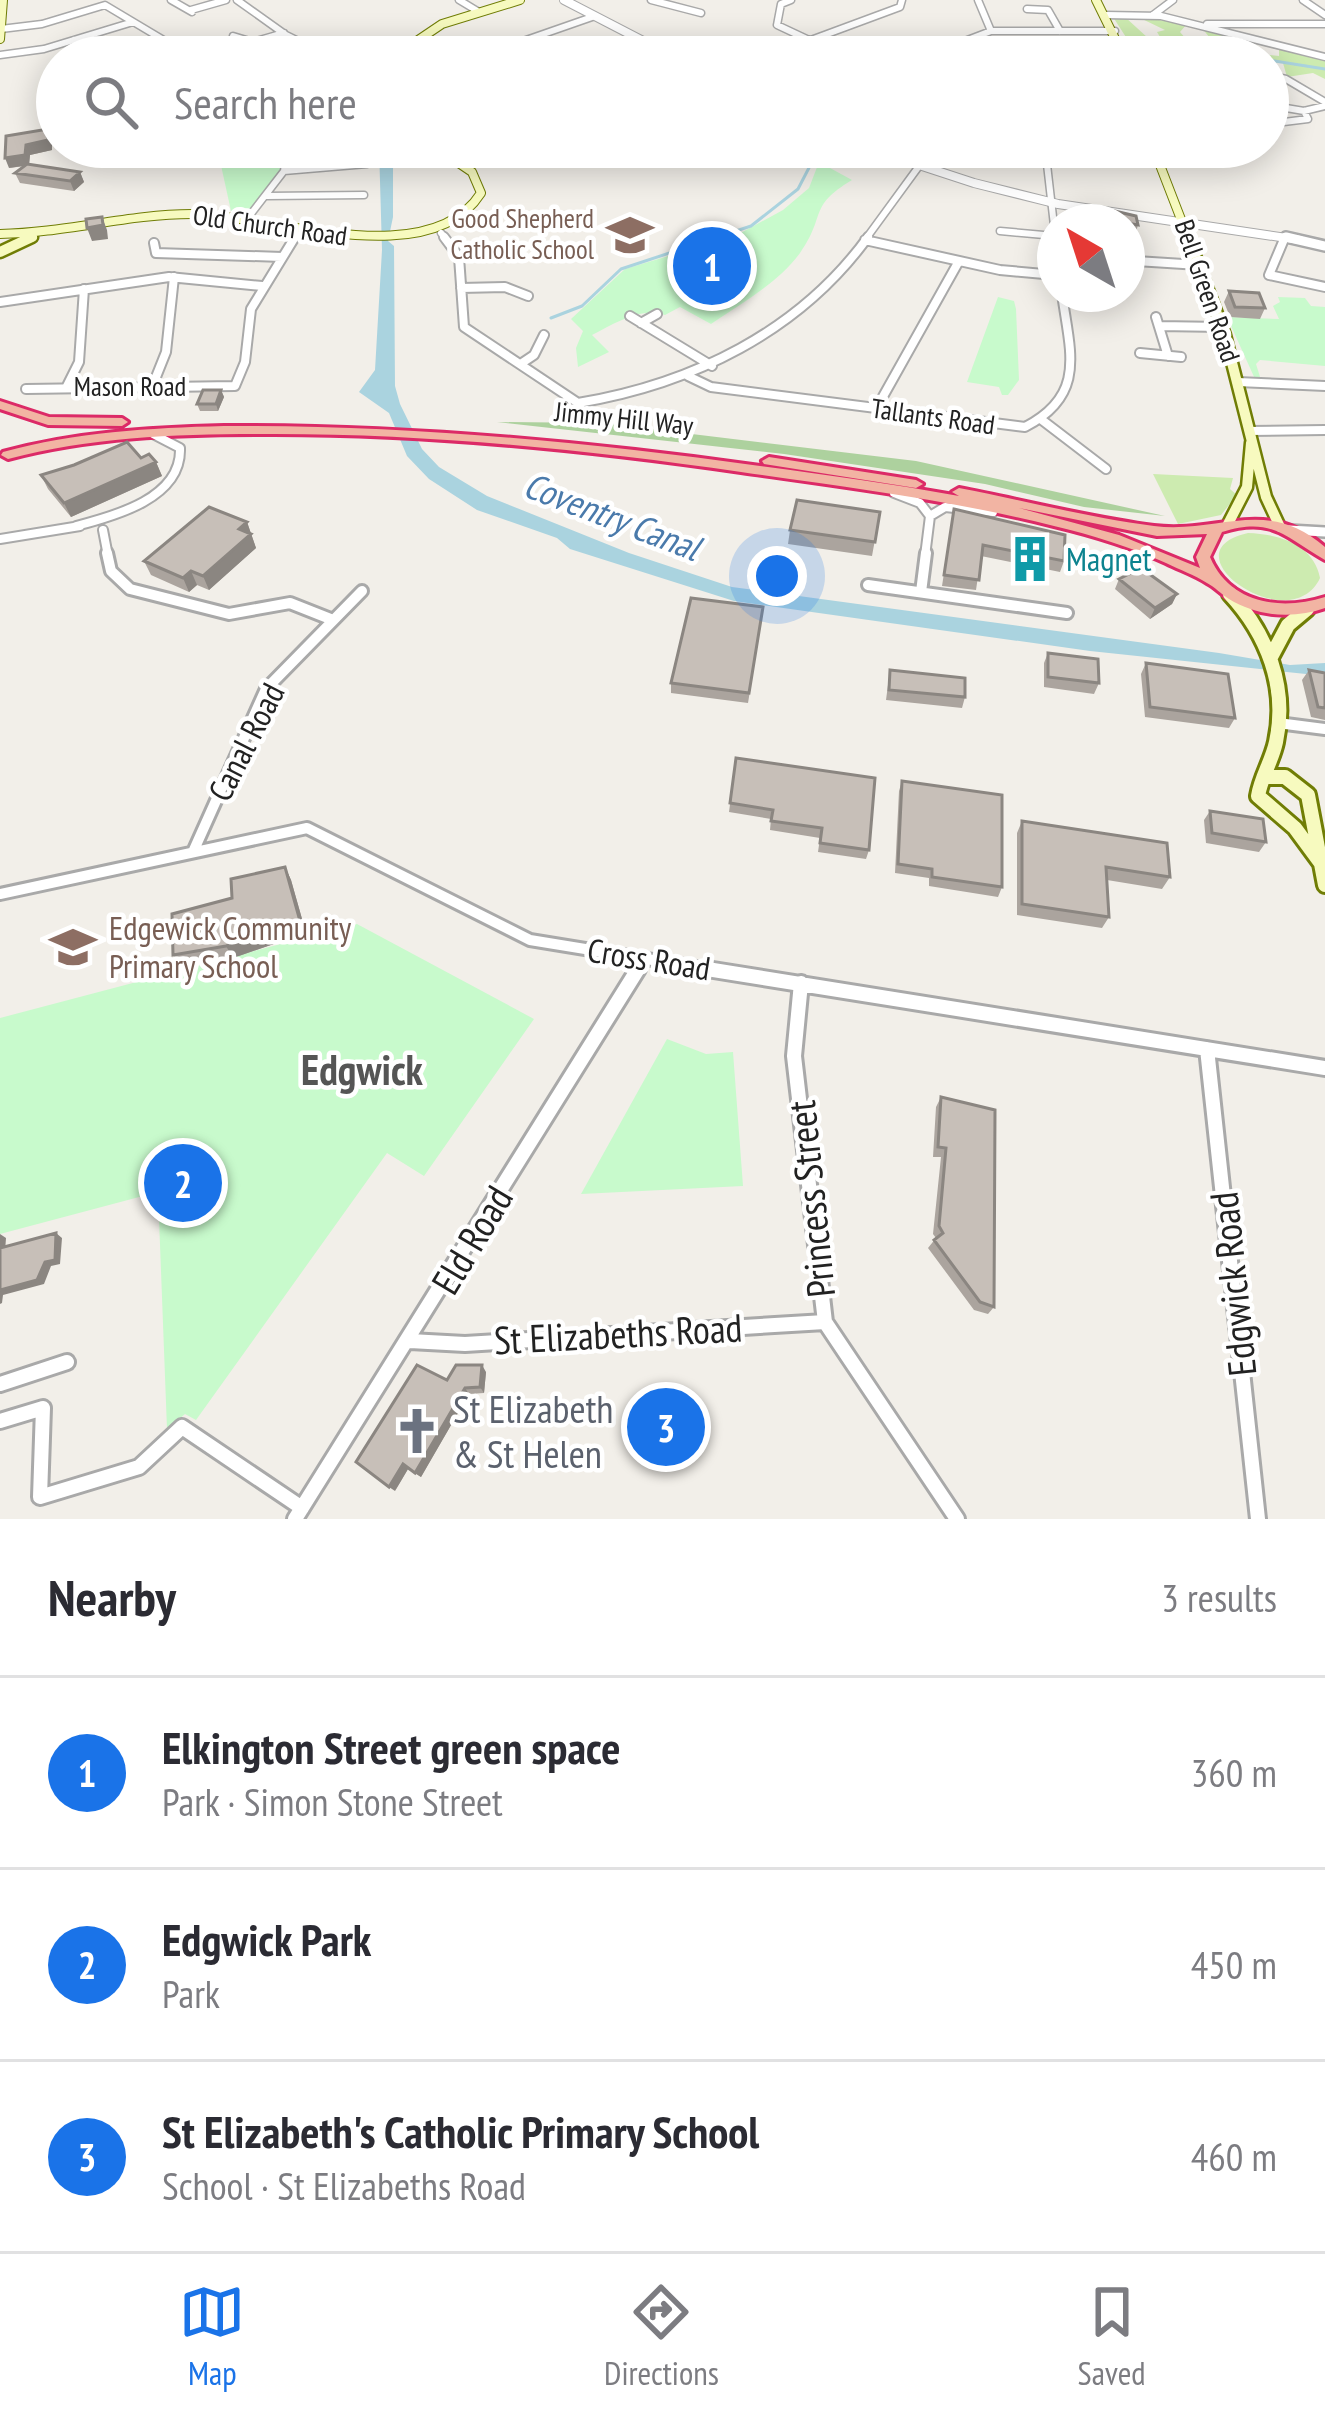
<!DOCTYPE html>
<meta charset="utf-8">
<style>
body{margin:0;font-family:"PT Sans Narrow",sans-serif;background:#f7f7f7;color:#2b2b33}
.compass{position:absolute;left:1037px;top:204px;width:108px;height:108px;border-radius:50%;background:#fff;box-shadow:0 6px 30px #0003;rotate:321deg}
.you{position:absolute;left:777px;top:576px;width:42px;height:42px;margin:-30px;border:9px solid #fff;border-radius:50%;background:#1a73e8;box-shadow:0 0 0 18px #1a73e833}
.badge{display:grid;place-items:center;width:78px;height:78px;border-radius:50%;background:#1a73e8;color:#fff;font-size:39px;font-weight:700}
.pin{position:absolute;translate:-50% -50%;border:6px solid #fff;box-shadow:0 3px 12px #0006}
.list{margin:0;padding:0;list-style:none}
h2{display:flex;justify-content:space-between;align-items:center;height:156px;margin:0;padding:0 48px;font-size:51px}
h2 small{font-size:39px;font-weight:400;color:#7c7c81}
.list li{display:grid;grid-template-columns:78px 1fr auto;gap:36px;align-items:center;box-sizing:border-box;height:192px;padding:0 48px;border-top:3px solid #e1e1e2}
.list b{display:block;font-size:45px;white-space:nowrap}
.list p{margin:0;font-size:39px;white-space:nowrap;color:#7c7c81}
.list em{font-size:39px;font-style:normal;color:#7c7c81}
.icon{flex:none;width:66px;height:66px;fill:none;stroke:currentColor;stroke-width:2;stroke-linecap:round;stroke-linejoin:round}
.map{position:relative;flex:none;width:1325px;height:1519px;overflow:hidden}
.search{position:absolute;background:#fff;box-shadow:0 6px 30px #0003;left:36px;right:36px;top:36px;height:132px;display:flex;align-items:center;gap:30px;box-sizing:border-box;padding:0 42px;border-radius:66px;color:#7c7c81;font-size:45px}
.sheet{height:732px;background:#fff}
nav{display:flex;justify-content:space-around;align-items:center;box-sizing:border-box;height:168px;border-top:3px solid #e1e1e2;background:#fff;font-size:33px;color:#7c7c81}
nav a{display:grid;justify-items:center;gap:6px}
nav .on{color:#1a73e8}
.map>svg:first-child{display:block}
.grass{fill:#cdebb0}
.forest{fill:#add19e}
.park{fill:#c8facc}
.water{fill:#aad3df}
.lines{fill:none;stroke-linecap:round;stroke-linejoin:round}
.stream{stroke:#aad3df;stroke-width:3}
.minor-far3-casing{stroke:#a9a9a9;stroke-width:9}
.minor-far2-casing{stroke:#a9a9a9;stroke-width:12}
.minor-far1-casing{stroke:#a9a9a9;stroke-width:16}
.minor-casing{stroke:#a9a9a9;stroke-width:20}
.tertiary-far1-casing{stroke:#a9a9a9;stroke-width:10}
.tertiary-casing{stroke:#a9a9a9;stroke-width:14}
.secondary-far2-casing{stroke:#707d05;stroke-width:10}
.secondary-far1-casing{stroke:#707d05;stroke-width:15}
.secondary-casing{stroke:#707d05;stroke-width:20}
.trunk-casing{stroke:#dc2a67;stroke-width:6}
.minor-far3{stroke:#fff;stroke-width:6}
.minor-far2{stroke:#fff;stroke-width:8}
.minor-far1{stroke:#fff;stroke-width:10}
.minor{stroke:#fff;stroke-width:14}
.tertiary-far1{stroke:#fff;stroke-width:8}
.tertiary{stroke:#fff;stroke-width:9}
.secondary-far2{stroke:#f7fabf;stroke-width:8}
.secondary-far1{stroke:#f7fabf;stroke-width:10}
.secondary{stroke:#f7fabf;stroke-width:14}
.trunk{fill:#f2b4a3;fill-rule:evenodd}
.wall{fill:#aba49e}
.shaded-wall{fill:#8b8681}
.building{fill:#c7bfb8;stroke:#8b8681;stroke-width:3}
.labels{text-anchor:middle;stroke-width:9;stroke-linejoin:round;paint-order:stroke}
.far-education-label{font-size:27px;fill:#785e54;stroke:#fff;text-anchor:end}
.far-street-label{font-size:27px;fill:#222;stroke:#fff}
.culture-label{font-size:33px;fill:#0d838f;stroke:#fff;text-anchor:start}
.street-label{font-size:33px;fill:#222;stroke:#fff}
.education-label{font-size:33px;fill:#785e54;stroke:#fff;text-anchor:start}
.water-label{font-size:36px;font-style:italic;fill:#4a7aab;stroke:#fff}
.near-street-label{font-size:39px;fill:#222;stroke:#fff}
.near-worship-label{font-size:39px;fill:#5b616d;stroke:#fff;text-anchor:start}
.near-neighbourhood-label{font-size:42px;font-weight:bold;fill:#555;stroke:#fff}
</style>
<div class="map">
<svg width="1325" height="1519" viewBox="0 0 1325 1519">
<rect width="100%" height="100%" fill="#f2efe9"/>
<!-- grass -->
<path class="grass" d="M1113,17H1125L1148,38L1160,37L1157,32L1165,30L1138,17L1187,24L1180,32L1193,47H1217L1202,28L1235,36L1237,47L1227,46L1228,51L1279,56V48L1325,59V79L1313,73L1287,77L1283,63L1268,61V57L1188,53L1187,57H1129L1131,45Z
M1153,474L1233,478L1230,489L1237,495L1221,515L1178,524Z
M1248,533C1278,534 1314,544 1320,578C1291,641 1162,552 1248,533Z"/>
<!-- forest -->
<path class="forest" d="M497,422L601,423L916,461L1165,516L1084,507L985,484L784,454Z"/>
<!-- park -->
<path class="park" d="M217,147H285L282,171L246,217L231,211Z
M819,162L852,180C807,207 827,215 800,253C778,283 742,303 711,324L680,307L665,315C640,307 616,323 592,335L609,352L578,367L576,348L583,331L571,319L625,269L735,236L783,210L809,188Z
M998,297L1014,301L1016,309L1019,380L1008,395H1002L999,387L967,382Z
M1278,297L1305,298L1311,306L1325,307V366L1260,360L1256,364L1261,380L1255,379L1227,317L1279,319L1273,306L1280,302Z
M357,924L534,1019L424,1176L387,1153L196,1420L185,1414L167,1429L158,1192L0,1234V1018Z
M667,1039L706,1054L733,1052L743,1186L581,1194Z"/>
<!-- water -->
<path class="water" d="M379,147H392L393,151V217L388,241L394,246L395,386L400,404L422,449L439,467L487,496L629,553L732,587L1219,653L1290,665L1325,663V676L1090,651L734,601L570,549L557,538L477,510L429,479L407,456L389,413L359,392L375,370L382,250Z"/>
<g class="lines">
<!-- stream -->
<path class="stream" d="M1135,46L1157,47
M1161,47L1234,57
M1017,57L1113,45
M1268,60L1325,69
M551,318L582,306L621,269L751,226L798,189L813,160"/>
<defs>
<path id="minor-far3" d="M171,0L192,12
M237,0L286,35L331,57
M459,0L479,12
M651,0L701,13
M791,0L781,4L777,25L809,40
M978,0L991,31
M1303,0L1325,15
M1027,9L1048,10L1060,31
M191,10L226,0
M1105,15L1161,16L1325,57
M1153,15L1173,0
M1207,24H1325
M1,29L42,24L105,5L172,45
M233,36L253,42L284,33
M74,40L99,57
M253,42L270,57
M176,46L192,57
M1076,49L1080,57
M0,55L44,49L133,22
M206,57L215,54
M498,57L509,46L595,16
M765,57L900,7L902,0
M923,57L991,31H1115
M1268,75L1286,79L1325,102
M1268,105L1304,111L1325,106
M1268,124L1308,119L1304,111
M733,147L750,156
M1045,147L1055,234
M464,166L517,147
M284,171L367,164
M266,196L364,195
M247,219L284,171L287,147
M1000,231L1055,236
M441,233L447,240
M293,240L299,231
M865,240L933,147
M1284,240L1286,236"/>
<path id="minor-far2" d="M444,237L459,257L464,327L578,403L579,417
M1285,237L1269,275L1325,287
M865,240L1000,270L1055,275
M154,243L156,253L282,257
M1136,261L1199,265
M461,288L505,287L528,296
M0,302L169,277L262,286
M630,316L712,366
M1156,317L1168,356
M641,323L657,314
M1159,326L1222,327
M1140,353L1181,357
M522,363L534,355L544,335
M688,376L711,387L1025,427C1087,395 1070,352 1062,294
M1238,382L1325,386
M152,387L166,352L174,277
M66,388L79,362L84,289
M26,389L235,386L245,362L251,309L295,237
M578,403C692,384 799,332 868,237
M876,409L959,261
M1042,420L1106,469
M1249,431L1325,430
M894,493L920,503L930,516
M930,516L945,507L993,512
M76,526C115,516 182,498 180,448L153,434
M103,530L108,556
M0,539L80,526
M925,556L930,516"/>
<path id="minor-far1" d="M107,553L111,571L130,589L229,614L290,603L333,620
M868,585L1067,613
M921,592L926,553
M1278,723L1325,729
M193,852L266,689L362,591
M0,894L307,828L530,940L726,972
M637,972L645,958"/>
<path id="minor" d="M707,969L1325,1068
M801,983L794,1056L825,1322L957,1519
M1207,1049L1258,1519
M410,1341L465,1344L825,1322
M0,1384L67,1362
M0,1421L43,1408L40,1497L139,1467L182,1427L302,1508
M295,1519L638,969"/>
<path id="tertiary-far1" d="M564,0L674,57
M864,147L974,183L1058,204L1300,240"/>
<path id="tertiary" d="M1286,237L1325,246
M1289,530L1325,532"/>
<path id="secondary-far2" d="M1096,0L1124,57
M0,39L3,0
M393,57L442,24L520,0
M1153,147L1189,240
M0,234C65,233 128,214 192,214C268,214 429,275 481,193L472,172L435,147
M26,240L33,237"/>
<path id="secondary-far1" d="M1188,237L1225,335L1266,497L1280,527
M0,252L32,237
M1228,524L1247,487L1251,443"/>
<path id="secondary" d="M1230,594C1267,634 1288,687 1276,742C1272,761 1261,777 1258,796L1295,828L1320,862
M1271,657L1288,625L1307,609
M1266,777H1285L1308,795L1325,885"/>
<path id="trunk" d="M0,401L49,417L122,418L128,422L122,426L48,425L0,409Z
M224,426C404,425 582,441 760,466C827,475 893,484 959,496L952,492L959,488C1022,500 1091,518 1154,526C1219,534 1267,496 1325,547V560C1286,538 1273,516 1222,532L1210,557C1230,604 1281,611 1325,597V608C1294,619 1258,617 1229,599C1221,594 1215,587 1207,583C1195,575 1180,570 1166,563C1131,547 1092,535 1054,526C951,500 846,487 741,472C582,449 421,433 261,434C175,434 91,437 8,459L1,455L3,452C76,432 149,428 224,426ZM1019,508L1157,536L1207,534L1196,557L1200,568L1119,535Z
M769,457L916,480L923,484L916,488L764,464L762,461Z"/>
</defs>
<!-- minor-far3 casing -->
<use href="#minor-far3" class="minor-far3-casing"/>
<!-- minor-far2 casing -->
<use href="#minor-far2" class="minor-far2-casing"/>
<!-- minor-far1 casing -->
<use href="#minor-far1" class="minor-far1-casing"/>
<!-- minor casing -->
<use href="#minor" class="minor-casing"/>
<!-- tertiary-far1 casing -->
<use href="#tertiary-far1" class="tertiary-far1-casing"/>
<!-- tertiary casing -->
<use href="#tertiary" class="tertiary-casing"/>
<!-- secondary-far2 casing -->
<use href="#secondary-far2" class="secondary-far2-casing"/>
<!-- secondary-far1 casing -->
<use href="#secondary-far1" class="secondary-far1-casing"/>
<!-- secondary casing -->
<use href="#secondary" class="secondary-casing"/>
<!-- trunk casing -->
<use href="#trunk" class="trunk-casing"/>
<!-- minor-far3 -->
<use href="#minor-far3" class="minor-far3"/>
<!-- minor-far2 -->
<use href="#minor-far2" class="minor-far2"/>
<!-- minor-far1 -->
<use href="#minor-far1" class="minor-far1"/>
<!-- minor -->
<use href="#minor" class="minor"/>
<!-- tertiary-far1 -->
<use href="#tertiary-far1" class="tertiary-far1"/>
<!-- tertiary -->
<use href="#tertiary" class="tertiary"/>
<!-- secondary-far2 -->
<use href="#secondary-far2" class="secondary-far2"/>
<!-- secondary-far1 -->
<use href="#secondary-far1" class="secondary-far1"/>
<!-- secondary -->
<use href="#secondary" class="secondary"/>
<!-- trunk -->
<use href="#trunk" class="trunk"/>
</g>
<!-- wall -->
<path class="wall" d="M52,139V150L30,155L29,164L80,172L84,182L74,191L20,183L15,173L25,166L9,168Z
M1111,147H1132L1130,159L1114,158Z
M1102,208L1138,225L1135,235L1127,234V222H1100Z
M1229,291L1265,308L1260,319L1230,317L1224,302Z
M221,390L224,397L218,411H200L197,404Z
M141,458L156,462L162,476L71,517L48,489L41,475Z
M954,509L1064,561L1060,572L981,556L976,590L942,586Z
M880,512L872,556L788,544L790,530Z
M247,522L256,548L209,590L197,585L189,592L151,575L144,561Z
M1119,579L1177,594L1172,604L1150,619L1115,589Z
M762,618L748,703L671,693V683Z
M1048,653L1099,683L1094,694L1044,687V663Z
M1146,663L1235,718L1229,728L1145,717L1141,674Z
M890,670L965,697L962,708L886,700Z
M1309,670L1325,673V720L1311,717L1302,680Z
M736,758L869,850L866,859L818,852L820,838L770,830L771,819L729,812Z
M902,781L1002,887L998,897L929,886V878L895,873L899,791Z
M1210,811L1266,842L1259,852L1206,843L1204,820Z
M1022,821L1170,877L1162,889L1107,880L1109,917L1102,928L1017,915V833Z
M285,867L291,880L306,933L233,958L181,967L173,955L232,898Z
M941,1097L994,1307L988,1314L974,1310L928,1248L936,1238L933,1234L941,1157H933L936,1107Z
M486,1372L484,1393L469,1394L421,1477L408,1469L395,1491L447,1380Z"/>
<!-- shaded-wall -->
<path class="shaded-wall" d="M48,129L52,139V150L30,155L29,165L9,168L5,158Z
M80,172L84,182L74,191L70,181Z
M102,217L107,230L108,239L92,241L87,228Z
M221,390L224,397L218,411L216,404Z
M156,462L162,476L71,517L64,503Z
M247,522L256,548L209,590L203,576L239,529Z
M191,571L197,585L189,592L183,578Z
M1177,594L1172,604L1150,619L1155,608Z
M285,867L291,880L306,933L233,958L226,946Z
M56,1233L62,1238L60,1264L51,1266L44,1284L3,1295L2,1303L0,1304V1290Z
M0,1234L6,1238L5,1252L0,1249Z
M482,1365L486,1372L484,1393L480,1387Z
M465,1388L469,1394L421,1477L415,1473Z
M403,1464L408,1469L395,1491L389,1487Z"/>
<!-- building -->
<path class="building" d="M48,129V140L26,145L25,155L5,158L6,136Z
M27,164L80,172L70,181L15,173Z
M1102,208L1136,216L1138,225L1104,219Z
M102,217L103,225L87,228L86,219Z
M1229,291L1259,293L1265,308L1235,307Z
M203,390H221L216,404H197Z
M127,442L141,458L149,454L156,462L64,503L41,475L74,465Z
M797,500L880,512L875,542L790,530Z
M209,507L247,522L239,529L251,534L203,576L191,571L183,578L144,561Z
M954,509L1065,535L1064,561L983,545L979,580L944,575Z
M1141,568L1177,594L1155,608L1119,579Z
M691,598L763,607L749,693L671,683Z
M1048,653L1098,659L1099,683L1048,677Z
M1146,663L1228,674L1235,718L1150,707Z
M890,670L965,678V697L889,690Z
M1309,670L1325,673V708L1318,707Z
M736,758L875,778L869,850L820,843L822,828L771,821L773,810L730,803Z
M902,781L1002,795V887L932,877V869L898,864Z
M1210,811L1263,819L1266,842L1212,833Z
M1022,821L1167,843L1170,877L1106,867L1109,917L1022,904Z
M285,867L300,921L226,946L173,955L172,914L232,898L231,879Z
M941,1097L995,1110L994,1307L980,1302L934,1240L943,1233L939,1226L946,1148L938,1147Z
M56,1233L55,1260L45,1262L37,1280L0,1290V1248Z
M417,1365L447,1380L456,1365H482L480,1387L465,1388L415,1473L403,1464L389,1487L356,1462Z"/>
<!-- icons -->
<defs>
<symbol id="school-bare" viewBox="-9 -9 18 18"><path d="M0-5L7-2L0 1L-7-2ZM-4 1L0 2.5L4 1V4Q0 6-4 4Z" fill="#8d6e63" stroke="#fff" stroke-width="2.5" paint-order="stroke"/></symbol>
<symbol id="building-bare" viewBox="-9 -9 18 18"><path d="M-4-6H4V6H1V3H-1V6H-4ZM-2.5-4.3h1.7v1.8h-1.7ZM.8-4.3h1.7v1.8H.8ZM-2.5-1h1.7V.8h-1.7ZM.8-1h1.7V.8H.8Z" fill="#0f9aa8" stroke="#fff" stroke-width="2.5" paint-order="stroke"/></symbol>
<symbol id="church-bare" viewBox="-9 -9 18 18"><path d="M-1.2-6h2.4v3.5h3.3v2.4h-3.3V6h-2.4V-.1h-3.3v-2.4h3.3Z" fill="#6b7280" stroke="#fff" stroke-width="2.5" paint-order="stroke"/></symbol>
</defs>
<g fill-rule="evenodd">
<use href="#school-bare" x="597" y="202" width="66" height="66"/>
<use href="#building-bare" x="997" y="526" width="66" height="66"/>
<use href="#school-bare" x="40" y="914" width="66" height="66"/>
<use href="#church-bare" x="384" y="1398" width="66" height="66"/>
</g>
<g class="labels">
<!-- far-education labels -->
<g class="far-education-label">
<text x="594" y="228">Good Shepherd<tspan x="594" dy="31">Catholic School</tspan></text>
</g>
<!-- far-street labels -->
<g class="far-street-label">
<text transform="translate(270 226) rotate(8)" y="9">Old Church Road</text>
<text transform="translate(1207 291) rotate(71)" y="9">Bell Green Road</text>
<text x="130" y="396">Mason Road</text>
<text transform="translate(933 417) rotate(8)" y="9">Tallants Road</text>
<text transform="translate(624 419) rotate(6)" y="9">Jimmy Hill Way</text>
</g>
<!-- culture labels -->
<g class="culture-label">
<text x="1066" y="571">Magnet</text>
</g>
<!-- street labels -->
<g class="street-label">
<text transform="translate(246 742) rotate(-63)" y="12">Canal Road</text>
<text transform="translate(649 959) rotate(9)" y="12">Cross Road</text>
</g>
<!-- education labels -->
<g class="education-label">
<text x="109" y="940">Edgewick Community<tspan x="109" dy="38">Primary School</tspan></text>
</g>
<!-- water labels -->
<g class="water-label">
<text transform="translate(612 516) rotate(21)" y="13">Coventry Canal</text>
</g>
<!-- near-street labels -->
<g class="near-street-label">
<text transform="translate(811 1199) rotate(-96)" y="14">Princess Street</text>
<text transform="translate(472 1240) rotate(-59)" y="14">Eld Road</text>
<text transform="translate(1233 1284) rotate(-96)" y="14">Edgwick Road</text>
<text transform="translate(618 1334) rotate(-3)" y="14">St Elizabeths Road</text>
</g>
<!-- near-worship labels -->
<g class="near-worship-label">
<text x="453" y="1423">St Elizabeth<tspan x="453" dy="45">&amp; St Helen</tspan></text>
</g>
<!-- near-neighbourhood labels -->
<g class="near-neighbourhood-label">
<text x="362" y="1085">Edgwick</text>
</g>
</g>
</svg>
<svg class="compass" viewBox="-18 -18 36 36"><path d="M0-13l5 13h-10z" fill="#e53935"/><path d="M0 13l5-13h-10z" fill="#7c7c81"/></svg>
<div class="you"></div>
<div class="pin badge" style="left:712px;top:266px">1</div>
<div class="pin badge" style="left:183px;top:1183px">2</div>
<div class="pin badge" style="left:666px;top:1427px">3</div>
<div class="search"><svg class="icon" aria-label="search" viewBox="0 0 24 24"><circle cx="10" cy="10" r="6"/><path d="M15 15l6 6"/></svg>Search here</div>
</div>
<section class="sheet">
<h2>Nearby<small>3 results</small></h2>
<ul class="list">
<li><span class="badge">1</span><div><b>Elkington Street green space</b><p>Park · Simon Stone Street</p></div><em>360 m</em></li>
<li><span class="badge">2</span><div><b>Edgwick Park</b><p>Park</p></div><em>450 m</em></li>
<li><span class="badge">3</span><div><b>St Elizabeth's Catholic Primary School</b><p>School · St Elizabeths Road</p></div><em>460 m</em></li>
</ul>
</section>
<nav>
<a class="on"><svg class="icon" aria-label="map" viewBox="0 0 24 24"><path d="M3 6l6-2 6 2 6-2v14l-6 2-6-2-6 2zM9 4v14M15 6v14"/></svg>Map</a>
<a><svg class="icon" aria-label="directions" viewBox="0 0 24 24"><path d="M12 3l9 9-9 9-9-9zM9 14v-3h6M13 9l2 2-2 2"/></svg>Directions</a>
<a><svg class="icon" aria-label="saved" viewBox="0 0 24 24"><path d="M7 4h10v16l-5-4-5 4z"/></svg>Saved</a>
</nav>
